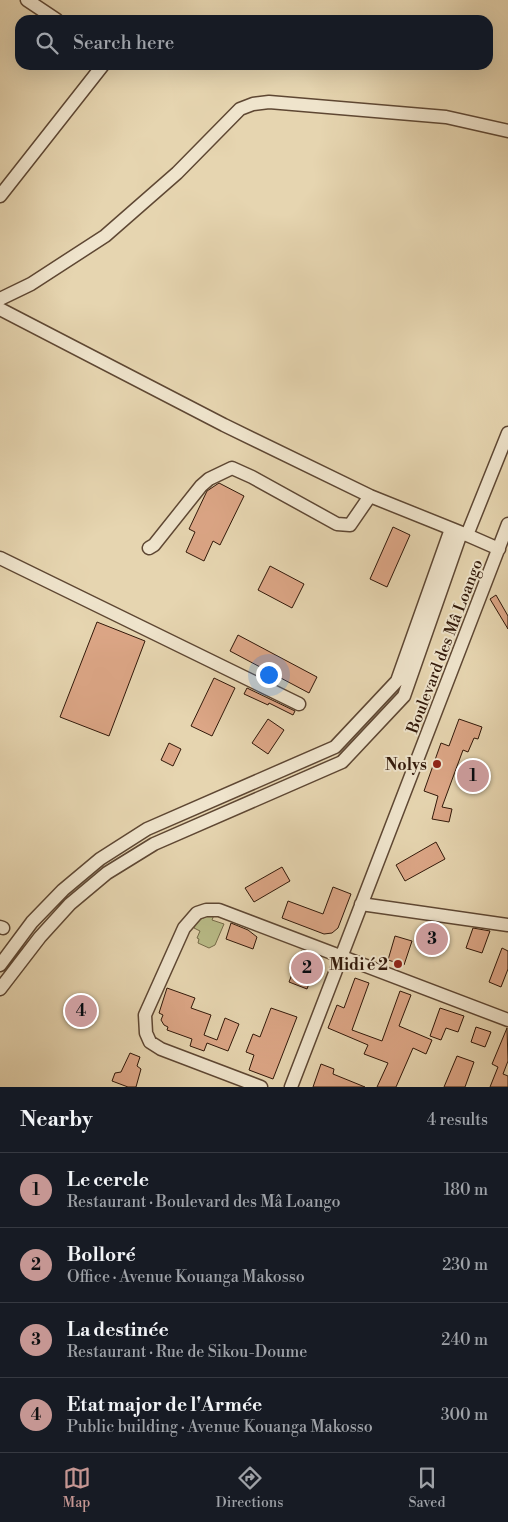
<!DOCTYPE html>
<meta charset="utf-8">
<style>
body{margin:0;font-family:"Libre Bodoni",serif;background:#20242c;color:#f1f3f6}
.you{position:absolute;left:268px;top:674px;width:18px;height:18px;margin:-12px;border:4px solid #fff;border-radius:50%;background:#1a73e8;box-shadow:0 0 0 8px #1a73e833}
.badge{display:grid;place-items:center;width:32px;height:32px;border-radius:50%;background:#c59692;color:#111;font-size:16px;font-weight:700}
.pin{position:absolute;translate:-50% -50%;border:2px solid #fff;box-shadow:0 1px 5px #0006}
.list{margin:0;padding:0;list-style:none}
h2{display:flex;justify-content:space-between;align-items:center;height:65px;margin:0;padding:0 20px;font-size:21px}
h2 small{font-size:16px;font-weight:400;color:#9ea1a6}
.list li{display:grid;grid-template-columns:32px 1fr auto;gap:15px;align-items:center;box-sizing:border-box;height:75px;padding:0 20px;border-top:1px solid #363941}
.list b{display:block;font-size:19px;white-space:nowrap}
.list p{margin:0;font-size:16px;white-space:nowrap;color:#9ea1a6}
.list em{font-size:16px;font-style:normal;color:#9ea1a6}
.icon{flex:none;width:28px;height:28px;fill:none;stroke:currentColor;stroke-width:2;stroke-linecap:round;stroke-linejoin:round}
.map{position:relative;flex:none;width:508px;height:1087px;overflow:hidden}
.search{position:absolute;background:#171b24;box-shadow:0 5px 20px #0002;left:15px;right:15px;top:15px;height:55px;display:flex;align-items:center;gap:12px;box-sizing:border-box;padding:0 18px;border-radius:15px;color:#9ea1a6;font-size:19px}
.sheet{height:365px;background:#171b24}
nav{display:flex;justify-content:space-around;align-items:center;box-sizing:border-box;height:70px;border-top:1px solid #363941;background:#171b24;font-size:14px;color:#9ea1a6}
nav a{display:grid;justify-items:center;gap:2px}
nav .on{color:#c59692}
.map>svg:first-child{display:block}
.green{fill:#b9bc88;stroke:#756a48}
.building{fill:#dca686;stroke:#311809}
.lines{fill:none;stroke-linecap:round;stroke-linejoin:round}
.minor-casing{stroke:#5e4733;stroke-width:15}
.minor{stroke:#efe4cc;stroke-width:12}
.poi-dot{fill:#8f2418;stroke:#efe4cc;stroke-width:2}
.labels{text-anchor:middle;stroke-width:4;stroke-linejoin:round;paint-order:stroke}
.street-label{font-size:16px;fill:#311809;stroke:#efe4cc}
.poi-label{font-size:16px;font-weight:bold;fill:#311809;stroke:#efe4cc;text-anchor:end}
</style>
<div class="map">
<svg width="508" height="1087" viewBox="0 0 508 1087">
<rect width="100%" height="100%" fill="#e6d5b0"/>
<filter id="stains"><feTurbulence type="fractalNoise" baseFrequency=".004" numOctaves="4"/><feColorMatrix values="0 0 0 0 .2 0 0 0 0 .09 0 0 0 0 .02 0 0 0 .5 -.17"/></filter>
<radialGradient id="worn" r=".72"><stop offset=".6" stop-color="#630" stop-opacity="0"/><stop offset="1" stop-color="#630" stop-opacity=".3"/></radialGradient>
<!-- green -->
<path class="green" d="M212,914L214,915L212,920L224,924L215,945L209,948L198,943L199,939L197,938L200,931L194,928L197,921Z"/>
<!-- building -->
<path class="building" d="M219,483L244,496L220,545L213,541L204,561L186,552L195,532L189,529L207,491Z
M393,527L410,535L387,587L370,579Z
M270,566L304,584L292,608L258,590Z
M496,595L508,616V629L490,599Z
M97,622L145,641L109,736L60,717Z
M238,635L317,677L309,693L230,651Z
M214,678L235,688L212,736L191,726Z
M247,688L295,711L293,715L269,703L268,705L244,694Z
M268,719L284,730L268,754L252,743Z
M459,719L482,727L478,739L474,738L468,752L463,750L442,807L452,809L449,822L432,819L438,796L424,791L441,743L449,746Z
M169,743L181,749L173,766L161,760Z
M436,842L445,859L405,881L396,865Z
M282,867L290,881L254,902L245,888Z
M333,887L351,894L338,928L332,933L324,934L282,918L288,901L323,914Z
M231,923L248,930L257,937L253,949L226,939Z
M473,928L490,931L482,953L466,948Z
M395,936L412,941L404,965L388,960Z
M502,948L508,951V969L501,987L489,982Z
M301,951L319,958L307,989L289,982Z
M355,978L369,983L352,1030L382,1041L400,991L411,995L399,1026L432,1040L426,1054L413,1048L396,1087H377L388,1063L364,1054L368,1045L328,1028L337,1005L344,1008Z
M167,988L195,998L191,1008L211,1015L204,1035L217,1040L225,1018L239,1024L228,1051L207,1043L204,1051L190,1046L192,1039L167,1030L168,1027L164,1025L161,1020L163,1015L159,1013Z
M271,1008L297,1017L273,1079L249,1070L254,1055L246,1052L253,1034L260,1037Z
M440,1008L464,1016L458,1032L446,1028L441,1040L430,1036Z
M476,1027L491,1032L485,1047L471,1042Z
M507,1028L508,1061L503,1074L508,1076V1087H490L498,1067L492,1064Z
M130,1053L140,1057L137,1066L141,1069L136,1087H128L112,1081L115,1073L121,1072Z
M457,1056L474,1062L465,1087H444Z
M321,1064L334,1069L333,1074L365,1087H313Z"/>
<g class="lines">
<defs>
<path id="minor" d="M27,0L57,20
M0,196L103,65
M0,299L31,284L105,236L177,173L240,109L253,104L269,102L446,117L508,131
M0,309L224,425L370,496L467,535L499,549
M467,535L508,433
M149,548L154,545L201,486L209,479L232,468L252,477L337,524L350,525L370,496
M0,558L299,704
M361,904L508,925
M0,927L3,928
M0,965L32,922L63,890L100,859L147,829L335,747L397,681L451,529
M0,989L40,937L70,904L107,873L154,844L342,762L404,696L461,533
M261,1087L161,1049L150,1042L146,1033L145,1015L184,928L197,913L206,910H219L508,1020
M291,1087L508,524"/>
</defs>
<!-- minor casing -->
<use href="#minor" class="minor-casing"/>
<!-- minor -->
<use href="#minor" class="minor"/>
</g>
<!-- markers -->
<g class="poi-dot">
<circle cx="437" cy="764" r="5"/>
<circle cx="398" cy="964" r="5"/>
</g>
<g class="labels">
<!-- street labels -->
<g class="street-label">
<text transform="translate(444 646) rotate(-69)" y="6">Boulevard des Mâ Loango</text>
</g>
<!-- poi labels -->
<g class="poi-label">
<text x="427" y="770">Nolys</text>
<text x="388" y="970">Midi é 2</text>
</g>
</g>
<rect width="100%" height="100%" filter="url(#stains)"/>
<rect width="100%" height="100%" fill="url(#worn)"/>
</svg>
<div class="you"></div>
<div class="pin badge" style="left:473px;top:776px">1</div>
<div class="pin badge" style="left:307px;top:968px">2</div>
<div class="pin badge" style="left:432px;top:939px">3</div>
<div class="pin badge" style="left:81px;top:1011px">4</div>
<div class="search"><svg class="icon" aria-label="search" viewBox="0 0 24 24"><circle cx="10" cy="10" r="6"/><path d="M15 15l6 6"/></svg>Search here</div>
</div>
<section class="sheet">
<h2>Nearby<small>4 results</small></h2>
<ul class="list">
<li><span class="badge">1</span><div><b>Le cercle</b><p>Restaurant · Boulevard des Mâ Loango</p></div><em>180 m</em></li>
<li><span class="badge">2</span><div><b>Bolloré</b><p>Office · Avenue Kouanga Makosso</p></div><em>230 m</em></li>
<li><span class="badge">3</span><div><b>La destinée</b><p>Restaurant · Rue de Sikou-Doume</p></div><em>240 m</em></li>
<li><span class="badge">4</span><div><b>Etat major de l'Armée</b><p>Public building · Avenue Kouanga Makosso</p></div><em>300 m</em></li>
</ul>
</section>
<nav>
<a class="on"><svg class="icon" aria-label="map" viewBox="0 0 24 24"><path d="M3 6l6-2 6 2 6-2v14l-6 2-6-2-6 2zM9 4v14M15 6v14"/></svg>Map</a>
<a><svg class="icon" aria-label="directions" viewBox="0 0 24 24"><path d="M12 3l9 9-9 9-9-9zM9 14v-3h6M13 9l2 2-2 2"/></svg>Directions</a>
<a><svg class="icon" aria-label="saved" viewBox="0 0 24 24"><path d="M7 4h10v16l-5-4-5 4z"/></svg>Saved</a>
</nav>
